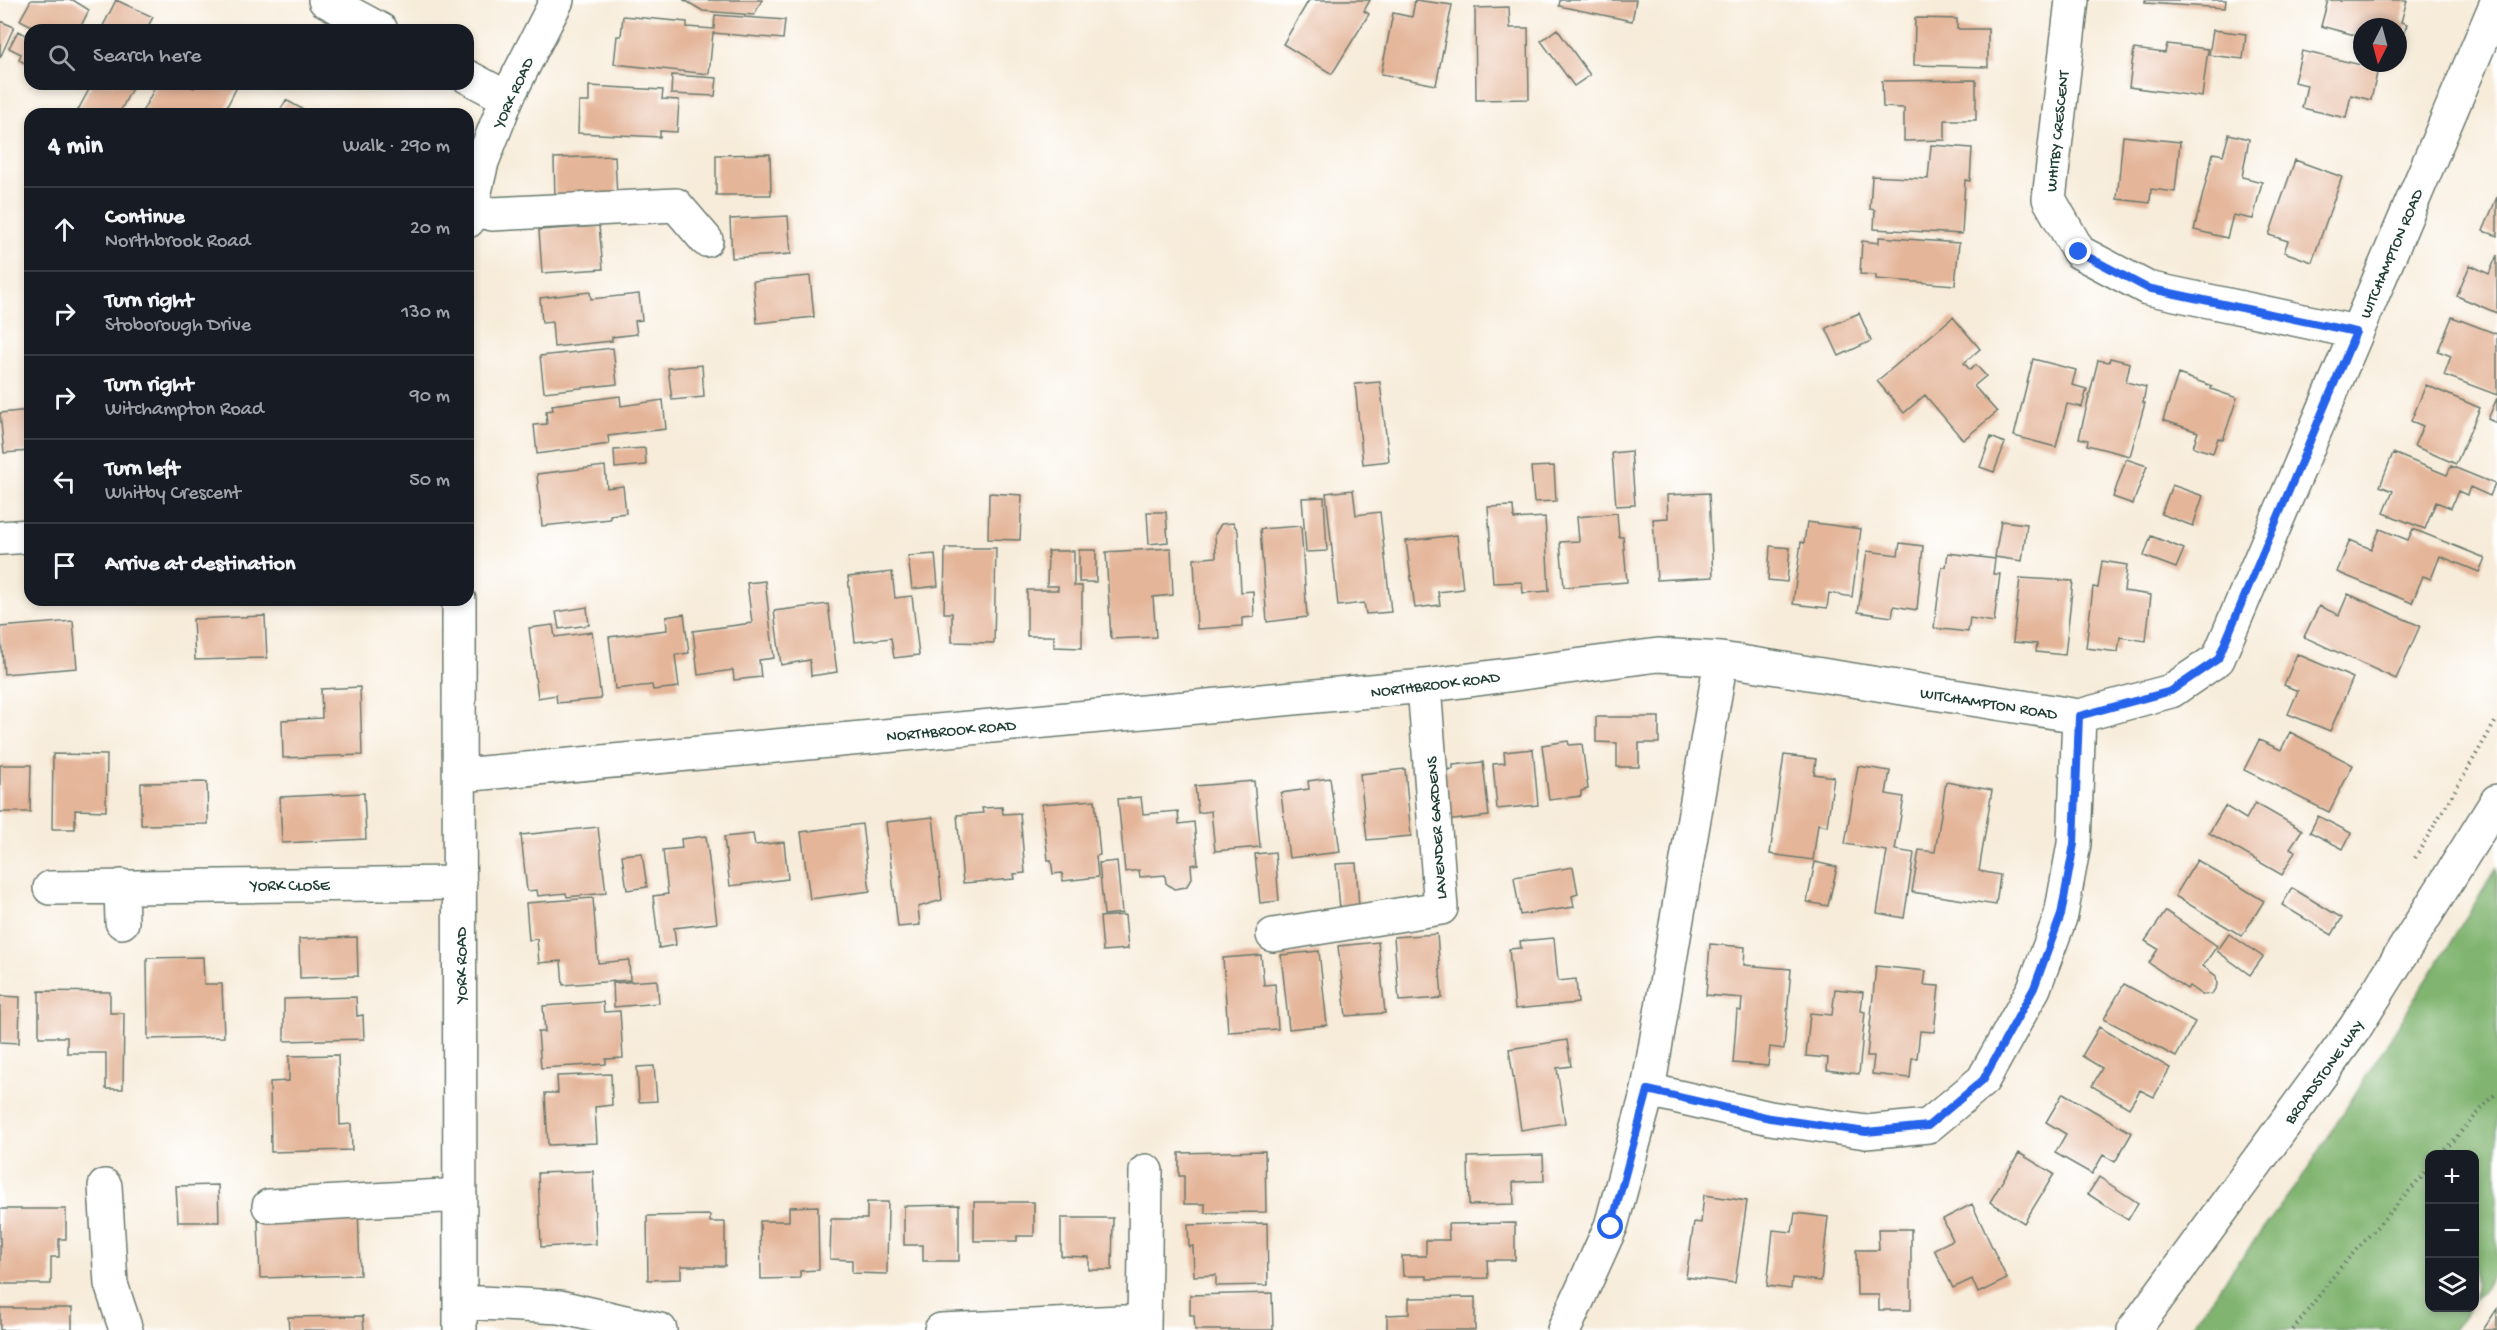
<!DOCTYPE html>
<meta charset="utf-8">
<style>
body{margin:0;font-family:"Gochi Hand",sans-serif;background:#242831;color:#f1f3f6}
.controls{position:absolute;right:18px;bottom:18px;display:grid;overflow:hidden;border-radius:12px;box-shadow:0 3px 9px #0003}
.controls button{width:54px;height:54px;display:grid;place-items:center;padding:0;border:0;border-bottom:2px solid #363941;background:#171b24;color:#f1f3f6;font:30px sans-serif}
.compass{position:absolute;left:2353px;top:18px;width:54px;height:54px;border-radius:50%;background:#171b24;box-shadow:0 3px 9px #0003;rotate:186deg}
.stop{position:absolute;width:18px;height:18px;margin:-14px;border:4px solid #2563eb;border-radius:50%;background:#fff}
.stop.end{background:#2563eb;border-color:#fff;box-shadow:0 2px 6px #0008}
.list{margin:0;padding:0;list-style:none}
h2{display:flex;justify-content:space-between;align-items:center;height:78px;margin:0;padding:0 24px;font-size:26px}
h2 small{font-size:20px;font-weight:400;color:#9ea1a6}
.list li{display:grid;grid-template-columns:39px 1fr auto;gap:18px;align-items:center;box-sizing:border-box;height:84px;padding:0 24px;border-top:2px solid #363941}
.list b{display:block;font-size:22px;white-space:nowrap}
.list p{margin:0;font-size:20px;white-space:nowrap;color:#9ea1a6}
.list em{font-size:20px;font-style:normal;color:#9ea1a6}
.icon{flex:none;width:33px;height:33px;fill:none;stroke:currentColor;stroke-width:2;stroke-linecap:round;stroke-linejoin:round}
.map{position:relative;flex:none;width:2497px;height:1330px;overflow:hidden}
.search{position:absolute;background:#171b24;box-shadow:0 3px 9px #0003;left:24px;top:24px;width:450px;height:66px;display:flex;align-items:center;gap:15px;box-sizing:border-box;padding:0 21px;border-radius:18px;color:#9ea1a6;font-size:22px}
.panel{position:absolute;background:#171b24;box-shadow:0 3px 9px #0003;left:24px;top:108px;width:450px;height:498px;border-radius:18px}
.map>svg:first-child{display:block}
.forest{fill:#80b46f;stroke:#507852;stroke-width:1.5}
.building{fill:#e4b599}
.lines{fill:none;stroke-linecap:round;stroke-linejoin:round}
.minor-casing{stroke:#6b7a6e;stroke-width:36}
.path{stroke:#6b7a6e;stroke-width:4;stroke-dasharray:1.5 4.5;stroke-linecap:butt}
.minor{stroke:#fff;stroke-width:33}
.route{stroke:#2563eb;stroke-width:8}
.labels{text-anchor:middle;stroke-width:5;stroke-linejoin:round;paint-order:stroke}
.street-label{font-size:16px;fill:#1f3d34;stroke:#fff}
</style>
<div class="map">
<svg width="2497" height="1330" viewBox="0 0 2497 1330">
<rect width="100%" height="100%" fill="#fff"/>
<filter id="ink" filterUnits="userSpaceOnUse"><feTurbulence type="fractalNoise" baseFrequency=".0167" numOctaves="2"/><feDisplacementMap in="SourceGraphic" scale="12" xChannelSelector="R" yChannelSelector="G"/><feConvolveMatrix kernelMatrix="1 2 1 2 8 2 1 2 1" color-interpolation-filters="sRGB"/></filter>
<filter id="wash" filterUnits="userSpaceOnUse"><feTurbulence type="fractalNoise" baseFrequency=".008" numOctaves="4" result="noise"/><feDisplacementMap in="SourceGraphic" scale="24" xChannelSelector="R" yChannelSelector="G"/><feGaussianBlur stdDeviation="1.35" result="paint"/><feColorMatrix in="noise" values="0 0 0 0 0 0 0 0 0 0 0 0 0 0 0 0 0 1.4 0 .05"/><feComposite in="paint" operator="in"/></filter>
<g filter="url(#wash)">
<rect width="100%" height="100%" fill="#f7ecda"/>
<!-- forest -->
<path class="forest" d="M2497,868V1269L2475,1300L2474,1154H2430V1308H2469L2453,1330H2188L2308,1169Z"/>
<g id="blocks">
<!-- building -->
<path class="building" d="M31,0H73L89,10L79,30H40L20,20Z
M116,0L153,17L146,30H101Z
M684,0H762L754,15L703,11Z
M1309,0H1370L1364,11L1369,14L1332,74L1283,44Z
M1415,0L1452,5L1436,85L1381,74L1393,13L1412,17Z
M1560,0H1636L1632,21L1559,6Z
M2145,0H2226L2225,8L2145,3Z
M2328,0H2407L2401,22L2407,24L2399,51L2398,27H2362V37L2321,26Z
M1509,7L1510,28H1528L1529,99L1476,100L1475,8Z
M715,15L785,20L783,39L713,33L709,74L614,64L617,36H621L623,16L687,22V27L714,29Z
M1915,18L1957,19V29H1988V67L1914,65Z
M0,21L14,27L0,58Z
M1557,29L1590,75L1574,86L1541,41Z
M2213,30L2246,34L2243,59L2209,55Z
M18,31L30,37V66L19,60L21,54L9,48Z
M2167,44L2208,49L2202,97L2129,87L2134,49L2165,53Z
M2302,51L2378,69L2371,100L2351,95L2346,118L2302,108L2307,85L2294,82Z
M672,75L717,78L715,96L671,94Z
M1976,80V120H1945V140L1904,141V108L1883,107L1882,81Z
M92,84H134L119,114H85L78,110Z
M157,84H186L194,88L196,84L238,85L223,114H141Z
M589,86L663,90L662,99L679,100L677,132L660,131V137L578,133L579,102H589Z
M286,100L311,114H278Z
M2229,134L2249,139L2242,177L2262,182L2253,219L2233,215L2227,238L2194,230L2213,153L2223,155Z
M2123,136L2180,142L2175,192L2151,189L2150,203L2117,199Z
M1931,145L1972,148L1970,181L1965,180L1962,234L1874,229L1875,210L1870,209L1872,176L1928,179Z
M770,154L771,195H716V155Z
M615,156L617,198L555,201L554,158Z
M2295,160L2342,177L2312,262L2284,252L2288,241L2269,235Z
M2497,197V236L2483,231Z
M788,216L791,254L732,258L730,219Z
M599,226L603,269L542,273L539,230Z
M1879,237L1959,243L1955,285L1876,279V275L1860,274L1862,241L1879,243Z
M2497,255V313L2457,296L2470,265L2489,274Z
M810,276L814,317L757,323L753,281Z
M590,292L591,299L639,294L642,320L635,321L637,334L612,337V341L554,347L552,322L542,323L540,298Z
M1859,313L1871,341L1839,356L1826,328Z
M1953,317L1980,349L1964,363L1970,370L1976,365L1986,376L1974,386L1997,412L1963,440L1925,395L1904,413L1877,381Z
M2452,317L2497,334V395L2444,375L2451,356L2438,351Z
M613,348L617,384L544,392L540,356Z
M2110,358L2130,363L2126,382L2146,387L2143,403H2145L2130,456L2087,445L2088,440L2079,438L2098,360L2109,362Z
M2033,359L2076,370L2072,385L2087,389L2082,407L2067,404L2056,447L2014,436Z
M702,365L704,397L672,400L668,368Z
M2178,374L2212,386L2211,389L2237,398L2223,440L2218,438L2213,453L2193,447L2198,432L2163,420Z
M1380,382L1389,461L1363,464L1355,384Z
M2426,385L2480,408L2456,464L2414,446L2423,426L2411,421Z
M620,396L621,406L663,400L666,429L608,436L609,444L537,454L534,425L547,424L546,411L553,410L552,405Z
M2497,398V423L2488,419Z
M30,410V451L4,453L0,413Z
M1991,437L2005,443L1994,472L1980,467Z
M645,448L646,465L615,468L614,450Z
M1631,451L1635,505L1616,506L1612,453Z
M2393,453L2447,475L2451,466L2495,484L2490,496L2470,487L2467,495L2458,491L2451,508L2436,502L2425,529L2384,513L2393,491L2380,486Z
M2126,459L2147,466L2133,504L2113,497Z
M605,466L607,488L623,486L626,513L610,515V519L542,526L537,474Z
M1554,466L1556,501L1534,502L1531,467Z
M2172,485L2203,496L2193,526L2161,514Z
M1353,490L1356,515L1380,512L1391,612L1366,614L1364,603L1338,606L1326,493Z
M989,493L1022,495L1020,540L988,539Z
M1709,493L1713,577L1657,580L1653,519L1668,518L1667,495Z
M1324,497L1327,551L1306,552L1302,498Z
M1513,506L1514,519L1545,517L1549,591L1523,593L1522,582L1493,583L1488,507Z
M1147,512H1166L1168,542L1149,544Z
M1617,513L1619,537H1623L1627,582L1564,587L1560,542L1579,541L1577,517Z
M2001,521L2027,524L2022,561L1995,557Z
M1807,522L1861,529L1852,597L1829,593L1827,608L1793,604L1801,542L1804,543Z
M1233,523L1238,531L1241,592L1253,591L1254,617L1242,618V626L1197,629L1194,559L1216,557L1215,534L1221,524Z
M1301,526L1307,617L1267,622L1260,529Z
M2380,529L2408,540L2413,529L2485,558L2479,572L2440,556L2431,579L2423,576L2412,603L2337,572L2350,540L2371,549Z
M1457,535L1463,589L1438,592L1440,605L1415,608L1406,541Z
M2151,536L2184,549L2176,568L2144,556Z
M1900,543L1923,546L1917,610L1894,606L1892,617L1858,612L1867,551L1898,555Z
M1770,546L1790,548L1787,582L1768,580Z
M945,548H996L994,643L952,642V613H944Z
M1171,548L1173,595L1153,597L1156,637L1111,639L1106,552Z
M1079,550H1096V582H1079Z
M1048,551H1074V586H1082V648L1054,647V636H1027V590H1058V586H1047Z
M1948,553L1995,559L1993,574H2000L1994,622L1970,618L1968,632L1934,628L1942,567H1946Z
M935,554L938,586L912,589L908,556Z
M2102,561L2127,565L2124,591L2151,595L2146,641L2120,637L2118,652L2086,648L2093,587L2098,588Z
M892,572L895,598L912,596L919,655L894,658L891,638L855,642L848,577Z
M2020,578L2073,581L2065,655L2036,652L2037,644L2013,642Z
M765,581L774,658L759,660L761,677L734,680L733,670L698,675L693,631L752,623L747,583Z
M2348,594L2420,626L2396,679L2304,637L2319,606L2339,615Z
M828,604L837,672L811,676L810,660L781,665L774,611Z
M587,607L589,625L559,629L556,612Z
M684,614L689,653L675,655L679,687L653,690L652,685L615,689L609,637L667,630L666,617Z
M265,616L267,658L195,660L193,619Z
M73,621L77,668L4,674L0,627Z
M553,625L555,637L592,632L601,699L557,703L556,695L538,698L529,628Z
M2297,654L2353,678L2330,731L2288,714L2298,691L2284,685Z
M360,687L362,755L283,758L282,720L322,718L321,689Z
M1596,717H1659V743H1639V767H1617V743L1596,742Z
M2290,732L2353,765L2329,812L2244,770L2259,740L2281,750Z
M1568,741L1569,745L1582,744L1588,789L1581,791V796L1549,800L1542,745Z
M1533,749L1538,805L1497,809L1493,764L1505,763L1504,752Z
M53,754L107,755L106,811L75,810V829H52Z
M1784,755L1816,759L1814,774L1834,777L1827,826L1818,824L1813,860L1770,854Z
M1483,762L1489,816L1445,821L1440,771L1453,769V765Z
M0,765H31L30,812H0Z
M1858,766L1890,771L1886,794L1904,797L1895,850L1914,853L1904,918L1877,913L1887,851L1845,844Z
M1405,769L1411,836L1367,840L1360,774Z
M1330,778L1340,852L1289,858L1281,793L1309,789L1308,781Z
M1254,781L1260,847L1215,851L1211,811L1198,813L1195,786Z
M207,782L208,824L141,825V783Z
M1946,782L1992,790L1979,871L2000,875L1996,905L1912,892L1919,850L1935,852Z
M364,793L366,839L282,843L280,797Z
M1141,797L1143,814L1178,811L1179,824L1194,822L1198,864L1191,865L1192,878L1186,887L1174,889L1166,883L1165,875L1140,877L1139,870L1125,872L1118,799Z
M1095,800L1100,855L1096,856L1098,877L1063,881L1062,873L1053,874L1051,860H1048L1042,804Z
M2255,803L2302,830L2290,848L2295,851L2282,875L2209,833L2225,806L2246,819Z
M1002,807L1003,814L1020,813L1025,873L1014,874L1015,879L963,883L957,815L983,813L982,808Z
M2318,816L2351,833L2343,849L2310,832Z
M933,817L942,900L918,907L920,925L898,927L886,822Z
M862,824L870,891L810,899L801,832Z
M598,827L606,893L567,897L566,893L538,896L537,890L527,891L521,835Z
M753,834L755,845L784,842L788,879L730,886L724,837Z
M706,836L717,923L674,928L676,945L659,948L653,896L668,894L663,850L682,848L681,839Z
M1275,852L1279,901L1260,903L1255,854Z
M642,853L647,887L627,890L622,855Z
M2197,860L2264,901L2242,936L2175,896Z
M1117,861L1122,913L1104,915L1099,863Z
M1815,862L1837,867L1828,906L1807,902Z
M1356,863L1359,907L1340,909L1336,864Z
M1573,867L1578,894L1572,896L1574,907L1520,915L1514,877Z
M2292,888L2342,918L2332,935L2282,905Z
M593,898L598,963L629,960L630,980L563,985L561,961L539,963L537,939L529,940L526,903Z
M2166,911L2217,946L2203,966L2216,976L2217,985L2212,994L2202,995L2189,986L2187,989L2149,963L2158,949L2145,941Z
M1125,915L1128,949L1103,951L1100,917Z
M1437,934L1442,998L1399,1001L1394,937Z
M2229,934L2263,957L2250,975L2217,951Z
M357,937L358,976L300,978L299,939Z
M1554,938L1558,981L1576,979L1578,1003L1515,1009L1509,949L1521,948L1520,941Z
M1378,942L1385,1013L1346,1016L1338,946Z
M1710,944L1745,947L1744,965L1791,969L1784,1049L1770,1047L1768,1066L1733,1063L1737,1010L1741,1011L1742,998L1706,995Z
M1319,951L1327,1025L1289,1029L1281,955Z
M1261,955L1264,985L1275,984L1278,1029L1228,1032L1223,958Z
M203,957L204,984H222L224,1037L148,1039L147,958Z
M1876,966L1926,971L1924,985L1939,986L1934,1032L1920,1031L1917,1058H1912L1910,1078L1872,1074L1874,1056H1867Z
M657,980L659,1003L614,1007L613,983Z
M2124,984L2195,1022L2176,1057L2104,1019Z
M1835,989L1863,992L1861,1011L1865,1012L1859,1074L1827,1070L1828,1058L1806,1056L1810,1013L1832,1015Z
M39,991L110,992V1013H124L123,1089H106V1053H67V1037H39Z
M0,996L20,997L19,1043L0,1042Z
M356,997L357,1016L363,1015L364,1039L284,1041V999Z
M603,1002L604,1012L620,1011L623,1058L606,1059V1064L541,1068L538,1032H545L543,1006Z
M2099,1027L2170,1068L2154,1097L2140,1090L2129,1108L2092,1086L2102,1068L2082,1056Z
M1567,1040L1571,1066L1557,1068L1565,1123L1521,1130L1509,1049Z
M338,1055L340,1125L351,1124L352,1150L271,1152L270,1082L289,1081V1056Z
M654,1066L657,1101L639,1102L637,1067Z
M611,1074L612,1105L595,1107L597,1143L548,1145L545,1093H558L557,1076Z
M2063,1093L2132,1133L2115,1162L2103,1155L2092,1174L2055,1153L2066,1134L2046,1122Z
M1265,1151L1266,1212L1205,1213V1204H1184V1176H1179V1153Z
M2019,1153L2054,1174L2024,1223L1990,1202Z
M1543,1155L1544,1181L1513,1182L1514,1204L1469,1205L1468,1157Z
M593,1171L596,1244L541,1247L538,1173Z
M2099,1177L2138,1203L2128,1220L2088,1194Z
M218,1185L219,1222H178L176,1186Z
M1704,1195L1747,1201L1735,1283L1686,1277L1694,1222L1701,1223Z
M867,1202H888L887,1274L852,1273V1260L830,1259L831,1219H867Z
M974,1202H1034V1236H1017V1241H974Z
M358,1204L360,1275L260,1278L258,1219L323,1216Z
M1972,1204L2007,1279L1978,1293L1972,1279L1953,1288L1934,1249L1953,1240L1943,1219Z
M959,1205V1261H923V1245H904V1206Z
M818,1206L819,1270L800,1271V1278L761,1279L760,1221H789V1207Z
M0,1209H66V1239H59V1257H51V1284H0Z
M1795,1213L1828,1217L1821,1281L1792,1278L1791,1289L1767,1286L1773,1230L1792,1232Z
M710,1215V1222H725V1266H681V1279L648,1280L647,1216Z
M1061,1218H1113L1112,1270H1089V1257L1061,1256Z
M1267,1223L1268,1285L1216,1286V1275L1194,1276L1193,1246L1189,1247L1188,1225Z
M1515,1223V1260H1487L1488,1278L1427,1279V1276H1403L1402,1256H1426V1240H1449L1448,1224Z
M1878,1229H1911V1310H1879V1295H1857L1856,1250H1879Z
M1272,1293L1273,1330H1195L1194,1315H1190V1295Z
M1475,1297V1330H1387V1315L1409,1314V1298Z
M0,1308H72V1330H0Z
M2497,1309V1330H2483Z
M363,1316L364,1330H289L288,1317Z"/>
</g>
</g>
<g filter="url(#ink)">
<use href="#blocks" fill-opacity="0" stroke="#6b7a6e" stroke-width="1.5"/>
<g class="lines">
<defs>
<path id="minor" d="M325,0L381,30
M2072,0L2049,199L2079,252L2147,288L2356,332
M468,77L507,98
M471,208L492,214L676,205L706,240
M468,221L482,162L507,98L557,0
M0,538L30,536
M459,600L460,1330
M461,775L1424,686L1658,655L1721,659L2079,716L2171,691L2218,659L2497,2
M121,886L122,922
M50,888L460,883
M1273,935L1441,908L1424,686
M1648,1090L1770,1118L1866,1132L1928,1126L1983,1080L2034,988L2061,915L2074,844L2079,716
M105,1186L111,1284L126,1330
M269,1206L460,1195
M460,1302L560,1307L660,1330
M941,1330L1144,1321
M1144,1330L1146,1171
M1564,1330L1611,1226L1648,1090L1721,659
M2134,1330L2355,1028L2497,801"/>
</defs>
<!-- minor casing -->
<use href="#minor" class="minor-casing"/>
<!-- path -->
<path class="path" d="M2415,858L2497,719
M2441,1154L2497,1092
M2293,1330L2339,1269L2430,1168"/>
<!-- minor -->
<use href="#minor" class="minor"/>
</g>
</g>
<g class="lines" filter="url(#ink)">
<!-- route -->
<path class="route" d="M1611,1227L1648,1090L1770,1118L1866,1132L1928,1126L1983,1080L2034,988L2061,915L2074,844L2079,716L2171,691L2218,659L2356,332L2147,288L2079,252"/>
</g>
<g class="labels">
<!-- street labels -->
<g class="street-label">
<text transform="translate(512 92) rotate(-65)" y="6">YORK ROAD</text>
<text transform="translate(2056 131) rotate(-84)" y="6">WHITBY CRESCENT</text>
<text transform="translate(2390 253) rotate(-67)" y="6">WITCHAMPTON ROAD</text>
<text transform="translate(1435 683) rotate(-7)" y="6">NORTHBROOK ROAD</text>
<text transform="translate(1989 702) rotate(9)" y="6">WITCHAMPTON ROAD</text>
<text transform="translate(951 729) rotate(-5)" y="6">NORTHBROOK ROAD</text>
<text transform="translate(1435 828) rotate(-94)" y="6">LAVENDER GARDENS</text>
<text x="290" y="890">YORK CLOSE</text>
<text transform="translate(460 965) rotate(-90)" y="6">YORK ROAD</text>
<text transform="translate(2323 1071) rotate(-54)" y="6">BROADSTONE WAY</text>
</g>
</g>
</svg>
<div class="controls">
<button>+</button>
<button>−</button>
<button><svg class="icon" aria-label="layers" viewBox="0 0 24 24"><path d="M12 4l9 5-9 5-9-5zM3 14l9 5 9-5"/></svg></button>
</div>
<svg class="compass" viewBox="-18 -18 36 36"><path d="M0-13l5 13h-10z" fill="#e53935"/><path d="M0 13l5-13h-10z" fill="#9ea1a6"/></svg>
<div class="stop" style="left:1611px;top:1227px"></div>
<div class="stop end" style="left:2079px;top:252px"></div>
<div class="search"><svg class="icon" aria-label="search" viewBox="0 0 24 24"><circle cx="10" cy="10" r="6"/><path d="M15 15l6 6"/></svg>Search here</div>
<section class="panel">
<h2>4 min<small>Walk · 290 m</small></h2>
<ul class="list">
<li><svg class="icon" aria-label="ahead" viewBox="0 0 24 24"><path d="M12 20V5M6 11l6-6 6 6"/></svg><div><b>Continue</b><p>Northbrook Road</p></div><em>20 m</em></li>
<li><svg class="icon" aria-label="right" viewBox="0 0 24 24"><path d="M7 20v-9h11M14 6l5 5-5 5"/></svg><div><b>Turn right</b><p>Stoborough Drive</p></div><em>130 m</em></li>
<li><svg class="icon" aria-label="right" viewBox="0 0 24 24"><path d="M7 20v-9h11M14 6l5 5-5 5"/></svg><div><b>Turn right</b><p>Witchampton Road</p></div><em>90 m</em></li>
<li><svg class="icon" aria-label="left" viewBox="0 0 24 24"><path d="M17 20v-9H6M10 6l-5 5 5 5"/></svg><div><b>Turn left</b><p>Whitby Crescent</p></div><em>50 m</em></li>
<li><svg class="icon" aria-label="arrive" viewBox="0 0 24 24"><path d="M6 21V4h12l-3 4 3 4H6"/></svg><div><b>Arrive at destination</b></div></li>
</ul>
</section>
</div>
